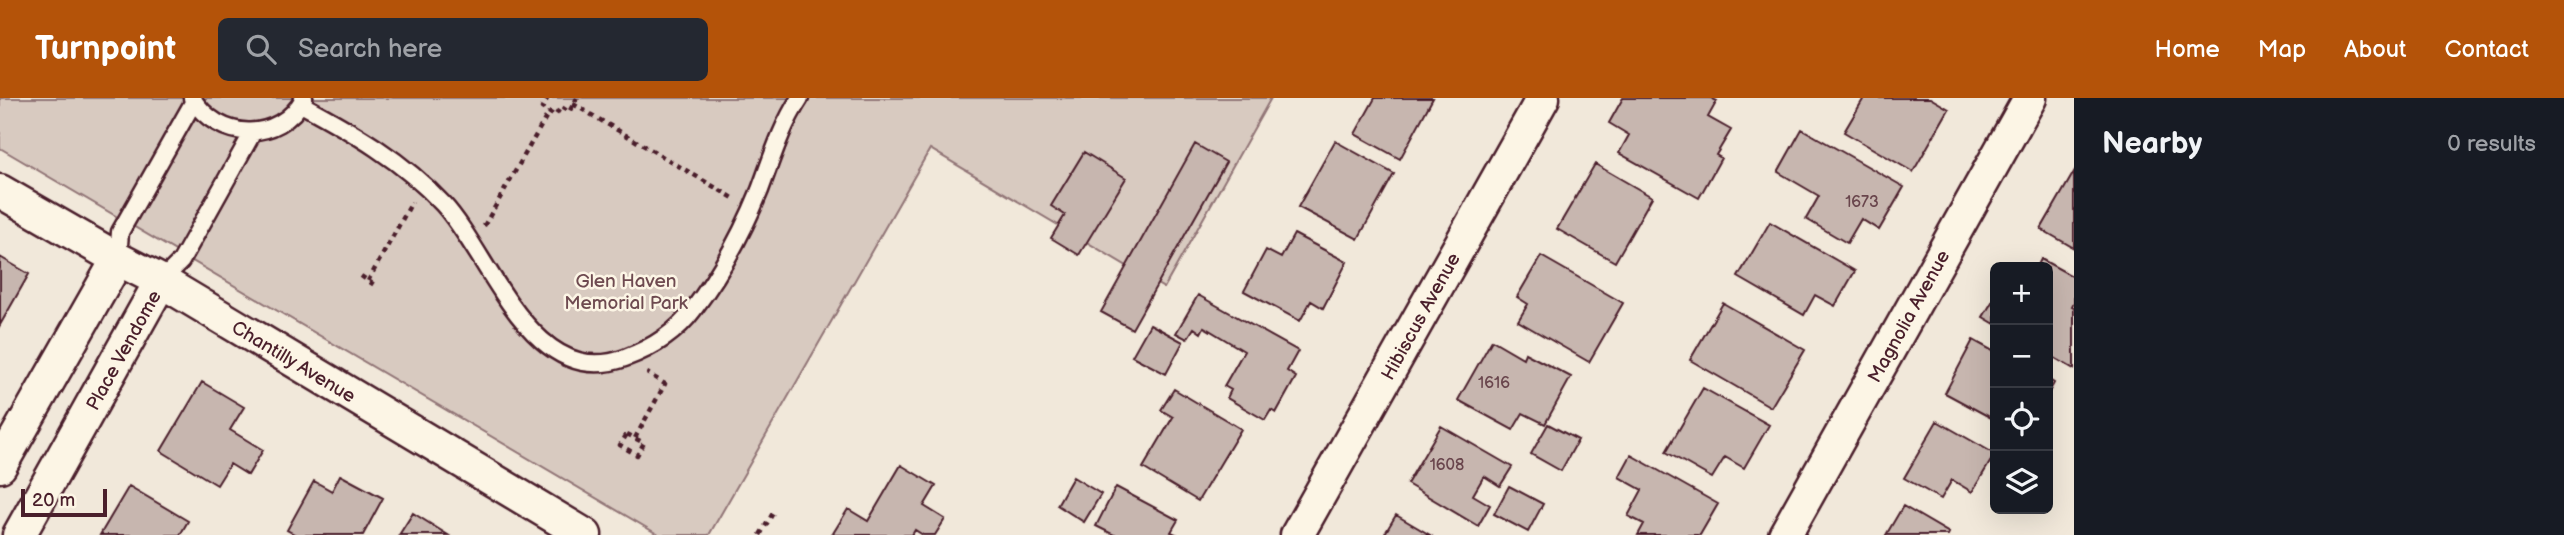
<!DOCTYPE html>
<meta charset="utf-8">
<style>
body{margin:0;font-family:"Balsamiq Sans",sans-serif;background:#242831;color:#f1f3f6}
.controls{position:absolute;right:21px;bottom:21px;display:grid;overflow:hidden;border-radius:10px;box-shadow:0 7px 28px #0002}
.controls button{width:63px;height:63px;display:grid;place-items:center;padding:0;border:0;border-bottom:2px solid #363941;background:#171b24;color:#f1f3f6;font:35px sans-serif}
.scale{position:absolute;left:21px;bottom:18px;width:86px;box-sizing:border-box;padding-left:7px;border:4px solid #4a1f2b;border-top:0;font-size:19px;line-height:24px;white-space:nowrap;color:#4a1f2b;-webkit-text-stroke:5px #fcf5e5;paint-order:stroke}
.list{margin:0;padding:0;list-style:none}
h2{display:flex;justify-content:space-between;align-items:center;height:91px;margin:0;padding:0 28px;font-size:30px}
h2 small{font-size:23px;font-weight:400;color:#9ea1a6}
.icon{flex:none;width:38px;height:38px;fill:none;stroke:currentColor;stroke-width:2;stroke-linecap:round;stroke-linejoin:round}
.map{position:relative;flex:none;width:2074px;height:437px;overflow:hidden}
header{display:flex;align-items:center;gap:42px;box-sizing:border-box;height:98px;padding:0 35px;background:#b45309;color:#fff}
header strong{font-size:33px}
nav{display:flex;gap:38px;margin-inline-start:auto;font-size:24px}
.search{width:490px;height:63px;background:#242831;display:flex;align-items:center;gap:18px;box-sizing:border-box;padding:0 24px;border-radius:10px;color:#9ea1a6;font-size:26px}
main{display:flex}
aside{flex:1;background:#171b24}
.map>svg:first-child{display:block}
.green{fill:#d8cac0;stroke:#917476;stroke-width:2}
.building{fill:#c7b6af;stroke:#4a1f2b;stroke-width:2}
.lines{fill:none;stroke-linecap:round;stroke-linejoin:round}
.service-casing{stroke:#4a1f2b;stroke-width:21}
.minor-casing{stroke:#4a1f2b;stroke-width:37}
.path{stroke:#4a1f2b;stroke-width:4.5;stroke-dasharray:5 5;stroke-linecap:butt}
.service{stroke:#fcf5e5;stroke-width:16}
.minor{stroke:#fcf5e5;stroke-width:32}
.labels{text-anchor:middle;stroke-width:5;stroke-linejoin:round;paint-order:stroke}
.number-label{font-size:16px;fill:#69454c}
.park-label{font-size:19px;fill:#6e4a50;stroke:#fcf5e5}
.street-label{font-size:19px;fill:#4a1f2b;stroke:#fcf5e5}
</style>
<header>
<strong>Turnpoint</strong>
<div class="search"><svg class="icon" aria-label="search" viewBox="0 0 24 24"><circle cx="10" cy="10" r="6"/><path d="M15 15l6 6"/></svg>Search here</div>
<nav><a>Home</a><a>Map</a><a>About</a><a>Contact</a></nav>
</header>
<main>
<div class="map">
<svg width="2074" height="437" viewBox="0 0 2074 437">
<rect width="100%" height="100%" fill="#f1e8da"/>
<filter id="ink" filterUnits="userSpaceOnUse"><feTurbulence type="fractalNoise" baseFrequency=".0143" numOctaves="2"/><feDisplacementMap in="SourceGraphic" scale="14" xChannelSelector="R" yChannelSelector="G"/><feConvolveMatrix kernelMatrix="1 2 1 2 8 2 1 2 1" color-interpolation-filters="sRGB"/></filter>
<g filter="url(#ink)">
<!-- green -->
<path class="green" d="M0,0H1271L1164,190L930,51L709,437H659L0,50Z"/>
<!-- building -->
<path class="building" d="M1375,0H1433L1400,61L1355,36Z
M1623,0H1711L1717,3L1708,19L1731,32L1716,57L1721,60L1699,100L1619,55L1629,37L1609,25Z
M1864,0H1930L1949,11L1913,74L1844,34Z
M1802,31L1904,89L1879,132L1861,121L1847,145L1806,121L1819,98L1778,74Z
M1335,43L1394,76L1358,141L1298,109Z
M1195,46L1226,64L1132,231L1101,214Z
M1084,54L1126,80L1079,157L1051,140L1065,117L1051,108Z
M1595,66L1652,99L1615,164L1557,131Z
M2074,74V150L2041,131Z
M1770,124L1855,173L1835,208L1815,197L1804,217L1738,179Z
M1294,136L1347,164L1323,210L1311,203L1300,223L1244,193L1266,152L1281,160Z
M1541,158L1623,205L1589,264L1518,223L1528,206L1517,199Z
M0,159L29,176L0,227Z
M2041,161L2074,179V204L2072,208L2074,209V271L2048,256V169H2037Z
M1198,197L1298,253L1287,273L1296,279L1276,315L1271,312L1265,322L1227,300L1231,292L1224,288L1244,253L1204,229L1201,235L1194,230L1187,241L1176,235Z
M1995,199V226L1983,219Z
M1723,205L1805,252L1771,309L1690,262Z
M1150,226L1183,244L1166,276L1132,258Z
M1492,242L1523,260L1525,255L1571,279L1545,326L1523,315L1513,332L1458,302Z
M1973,242L1995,254V322L1945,295Z
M2048,281L2054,285L2048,296Z
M202,284L244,309L230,332L263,352L248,377L230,366L217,387L161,353Z
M1703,290L1769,327L1744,370L1725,359L1712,380L1666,354Z
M1174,291L1241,331L1198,403L1143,370L1173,319L1161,312Z
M1937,323L1995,356L1972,394L1952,382L1941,401L1904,380Z
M1548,326L1578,342L1561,373L1531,356Z
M1441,328L1512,369L1500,388L1484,378L1473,397L1490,407L1478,428L1407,386Z
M1631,357L1718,406L1700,437H1638L1644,426L1628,418L1642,392L1619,379Z
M901,367L936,388L924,408L945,421L935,437H923L915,432L912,437H832L848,411L868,423Z
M340,377L383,400L363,437H296L287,432L314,383L332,393Z
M1073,379L1101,396L1084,424L1057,407Z
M129,388L188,423L180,437H100Z
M1509,388L1543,406L1528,434L1494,416Z
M1116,389L1178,422L1171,434L1178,437H1114L1096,428Z
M1903,408L1949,435L1948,437H1886Z
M413,415L448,437H399Z
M1396,417L1430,437H1384Z"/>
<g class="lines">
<defs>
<path id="service" d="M192,0C218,43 279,46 304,0
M301,6C353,34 402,62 443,106C491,158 532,294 625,260C652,250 676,235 693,212C721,175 743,134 760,92C772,60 781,29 800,0
M118,161L120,134L194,3
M161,183L181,163L253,34"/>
<path id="minor" d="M0,93L118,161L161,183L585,437
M0,368L118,161
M19,437L161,183
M1297,437L1543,0
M1785,437L2030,0"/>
</defs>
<!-- service casing -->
<use href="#service" class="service-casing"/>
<!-- minor casing -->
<use href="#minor" class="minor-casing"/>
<!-- path -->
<path class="path" d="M545,0L547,1L542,10L555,18L561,9L569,14L577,0
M573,6L735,101
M484,128L549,14
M361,178L376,188
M368,183L412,104
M627,336L644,345L637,357L620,347Z
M635,340L665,286L647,275
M760,437L773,415"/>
<!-- service -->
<use href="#service" class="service"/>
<!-- minor -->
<use href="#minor" class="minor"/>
</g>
</g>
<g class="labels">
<!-- number labels -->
<g class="number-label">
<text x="1862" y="109">1673</text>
<text x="1494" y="290">1616</text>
<text x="1447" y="372">1608</text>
</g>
<!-- park labels -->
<g class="park-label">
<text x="626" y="189">Glen Haven<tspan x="626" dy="22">Memorial Park</tspan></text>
</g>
<!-- street labels -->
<g class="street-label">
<text transform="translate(1420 218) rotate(-61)" y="7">Hibiscus Avenue</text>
<text transform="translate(1908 218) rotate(-61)" y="7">Magnolia Avenue</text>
<text transform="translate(123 252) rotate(-61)" y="7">Place Vendome</text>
<text transform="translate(294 263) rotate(31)" y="7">Chantilly Avenue</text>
</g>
</g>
</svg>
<div class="controls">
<button>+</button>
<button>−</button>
<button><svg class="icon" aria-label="locate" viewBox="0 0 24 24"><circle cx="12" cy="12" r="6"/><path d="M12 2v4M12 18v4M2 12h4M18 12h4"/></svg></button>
<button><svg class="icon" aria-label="layers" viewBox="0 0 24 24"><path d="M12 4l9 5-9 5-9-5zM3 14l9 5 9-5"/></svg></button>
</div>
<div class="scale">20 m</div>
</div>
<aside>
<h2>Nearby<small>0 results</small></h2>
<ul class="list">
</ul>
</aside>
</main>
